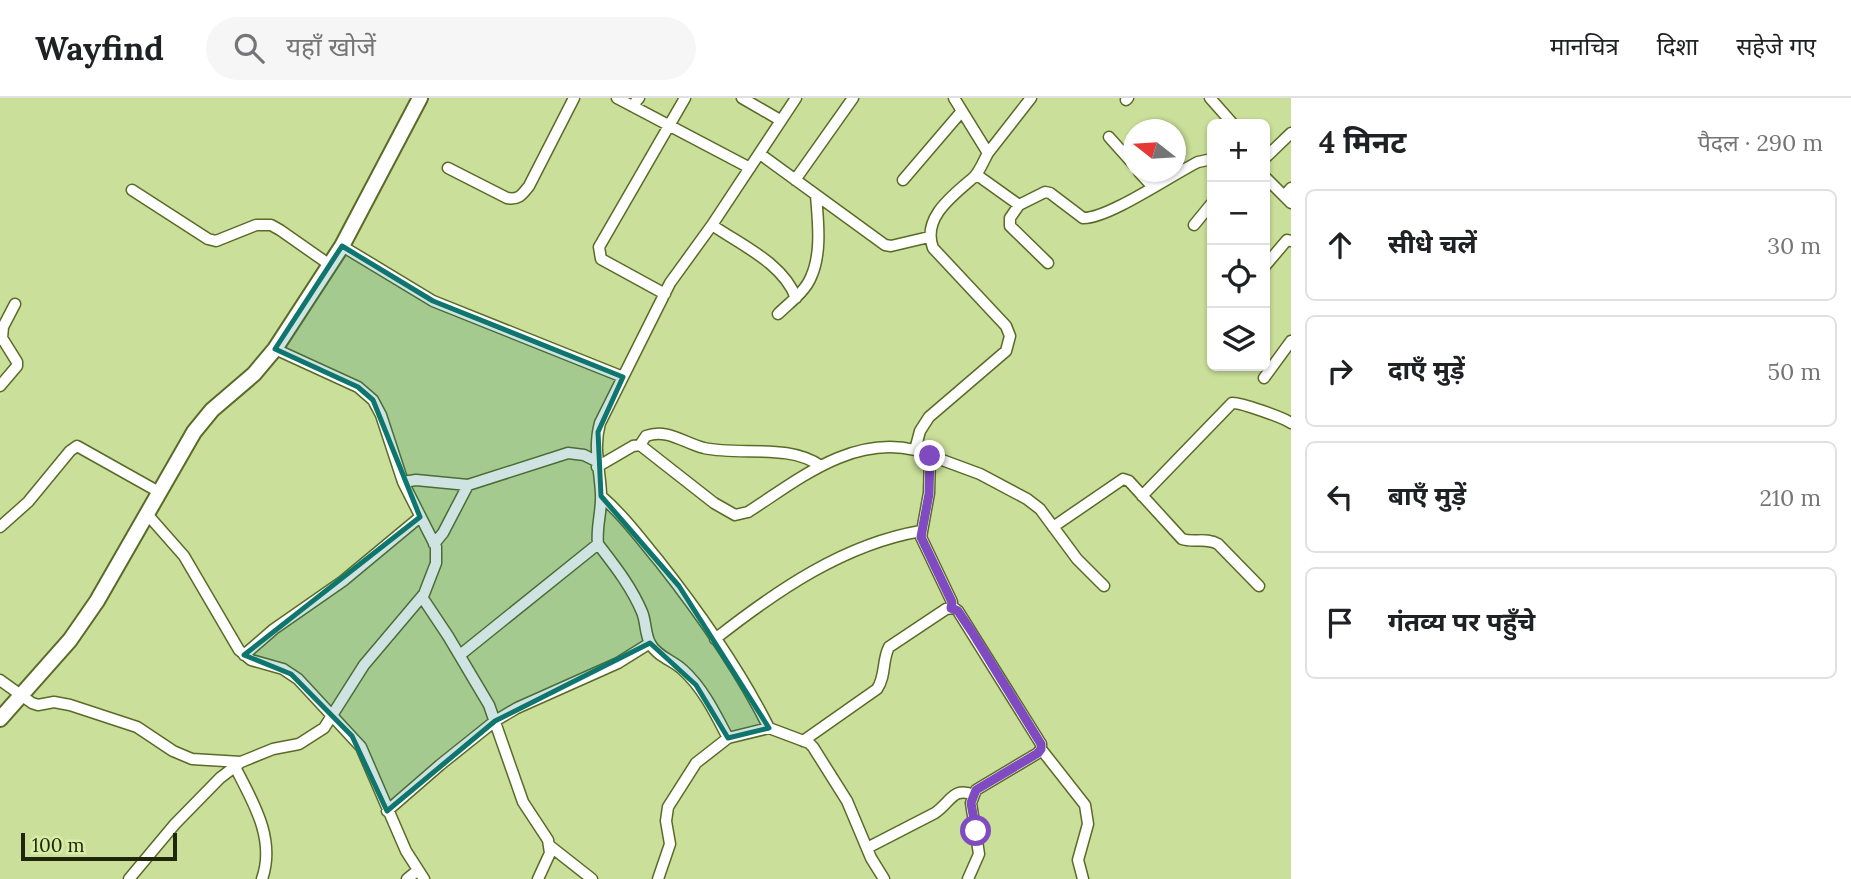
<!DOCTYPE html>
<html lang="hi">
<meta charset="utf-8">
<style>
body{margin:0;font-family:Lora,"Noto Sans Devanagari",serif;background:#f6f6f6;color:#202124}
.controls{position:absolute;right:21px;top:21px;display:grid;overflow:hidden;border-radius:10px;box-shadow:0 2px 5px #0004}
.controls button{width:63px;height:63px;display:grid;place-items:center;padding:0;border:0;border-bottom:2px solid #e0e0e0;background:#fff;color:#202124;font:35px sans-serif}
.compass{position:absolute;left:1123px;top:21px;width:63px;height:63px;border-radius:50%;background:#fff;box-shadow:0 2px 5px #0004;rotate:287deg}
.scale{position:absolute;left:21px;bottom:18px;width:156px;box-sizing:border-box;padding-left:7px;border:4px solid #1f260a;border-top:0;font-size:19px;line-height:24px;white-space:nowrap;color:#1f260a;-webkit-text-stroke:5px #d7eca5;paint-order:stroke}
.stop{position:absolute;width:21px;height:21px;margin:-16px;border:5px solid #804ac1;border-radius:50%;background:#fff}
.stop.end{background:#804ac1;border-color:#fff;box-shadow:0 2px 7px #0008}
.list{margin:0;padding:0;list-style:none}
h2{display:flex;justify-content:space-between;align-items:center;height:91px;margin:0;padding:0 28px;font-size:30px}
h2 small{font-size:23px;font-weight:400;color:#757577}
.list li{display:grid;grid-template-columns:46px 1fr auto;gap:21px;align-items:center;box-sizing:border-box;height:112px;margin:0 14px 14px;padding:0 14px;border:2px solid #e0e0e0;border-radius:10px}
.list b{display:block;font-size:26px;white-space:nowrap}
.list em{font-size:23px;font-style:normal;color:#757577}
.icon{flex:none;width:38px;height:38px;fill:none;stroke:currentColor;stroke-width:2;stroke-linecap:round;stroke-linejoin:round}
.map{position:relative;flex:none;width:1291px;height:781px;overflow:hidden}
header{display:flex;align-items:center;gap:42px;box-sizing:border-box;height:98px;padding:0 35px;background:#fff;border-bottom:2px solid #e0e0e0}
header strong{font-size:33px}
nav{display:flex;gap:38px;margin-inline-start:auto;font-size:24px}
.search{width:490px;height:63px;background:#f6f6f6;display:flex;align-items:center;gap:18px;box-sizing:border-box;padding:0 24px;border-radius:38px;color:#757577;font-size:26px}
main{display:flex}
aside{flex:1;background:#fff}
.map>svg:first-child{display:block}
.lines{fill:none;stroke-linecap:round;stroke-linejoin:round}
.minor-casing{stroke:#5a6a27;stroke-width:13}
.secondary-casing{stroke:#5a6a27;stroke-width:18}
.minor{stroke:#fff;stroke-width:10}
.secondary{stroke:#fff;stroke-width:14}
.route{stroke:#804ac1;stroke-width:9}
.marked{fill:#0f766e;fill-opacity:0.2;stroke:#0f766e;stroke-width:5;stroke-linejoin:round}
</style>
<header>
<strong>Wayfind</strong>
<div class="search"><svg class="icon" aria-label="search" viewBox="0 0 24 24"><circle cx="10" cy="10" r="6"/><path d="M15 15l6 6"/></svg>यहाँ खोजें</div>
<nav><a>मानचित्र</a><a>दिशा</a><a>सहेजे गए</a></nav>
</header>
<main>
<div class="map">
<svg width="1291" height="781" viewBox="0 0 1291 781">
<rect width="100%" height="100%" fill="#cadf99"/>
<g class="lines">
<defs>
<path id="minor" d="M617,0L750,70
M742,0L780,22
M1210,0L1233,26
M1126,2L1128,0
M632,8L639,0
M1109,39L1134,67
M988,55L1031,0
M760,56L885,147L891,148L929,139
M1265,60L1291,35
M448,70L507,100C519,102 522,97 529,88L574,0
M1139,74L1152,88
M977,77L1019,107L1045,94L1050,95L1083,120C1108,121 1173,76 1198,64L1212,61
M1265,79L1291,105
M795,82L853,0
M903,82L962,13
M132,92L208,141L216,143L256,127H271L280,132L330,167
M1284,98L1291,90
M1019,107L1010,120V128L1048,165
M712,127C741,147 783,165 796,200
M1194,127L1212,105
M342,148L433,203L623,279
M1265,168L1287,142L1291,143
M665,196L601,161L599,149L685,0
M778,216C789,205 805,194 811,179C822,155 818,123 816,97
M1264,280L1291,243
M0,288L17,268V264L2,240L3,229L15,206
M640,347L646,338C667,330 684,345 704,350C741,358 788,345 821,368
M915,352L980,376L1027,401L1040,411L1077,461L1104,488
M930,358L929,395L921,439L952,504L951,510
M597,369L633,348L640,347L714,405L735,417L748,414C798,382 851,337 915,352L920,333L929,319L1006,253L1010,238L1006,228L933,150C921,119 955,96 974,79C980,73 984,62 988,55L954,0
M403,384L416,382L468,387
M601,398C623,417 640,440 659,463C700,515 739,570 769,630
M1142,398L1232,305C1240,304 1284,320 1291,325
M147,416L184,458L239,552L251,562L283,571L298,581L361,649L406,753L424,781
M0,429L28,404L70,353L77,348L159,394
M1053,429L1123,381L1129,383L1182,441C1193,445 1207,439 1218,446L1259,488
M434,446L443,435L468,387L568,355L584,357L596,363
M422,499L448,538L489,607L523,704L548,742L550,755L538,781
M715,541C776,493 844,446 921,433
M244,557L274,531L343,483L420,419
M460,557L598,446
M0,582L32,605L38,607L54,604L70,607L137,629L173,653L192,661L241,664
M728,640C716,617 703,590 683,572C674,563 656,558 650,545C645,536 646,523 642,514C631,488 614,467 598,446C596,429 602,413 601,396C600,371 593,350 600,325L670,185L712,127L796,0
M803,643L877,591C886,578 882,562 889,549L946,511L954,510L958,513L1041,646V651L1038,655L976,692L971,705L979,756L968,781
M1041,651L1085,707L1088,726L1078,762L1083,781
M235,669C253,704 276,741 262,781
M387,713L440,667L495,623L517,610L618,565L650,545
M550,748L592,781
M867,750L935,715C951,704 953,688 974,697
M129,781L175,726L220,680L241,664L273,651L299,646L324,630L364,567L424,496L436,465V449L403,384L381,317L373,302L358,289L275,251
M407,781L418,772
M658,781L670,746L666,723L668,709L696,665L728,640L769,630L809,645L813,649L847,703L871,760L884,781"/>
<path id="secondary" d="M0,621L70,542L97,503L194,334L212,312L254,276L275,251L342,148L420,0"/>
</defs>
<!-- minor casing -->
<use href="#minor" class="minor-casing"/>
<!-- secondary casing -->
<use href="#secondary" class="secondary-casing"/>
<!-- minor -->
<use href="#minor" class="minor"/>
<!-- secondary -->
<use href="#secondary" class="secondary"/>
</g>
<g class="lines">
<!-- route -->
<path class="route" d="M930,358L929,396L921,439L952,504L951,510L958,513L972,534L1041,646V651L1038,655L976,692L971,705L976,733"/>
</g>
<!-- marked area -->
<path class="marked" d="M342,148L433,203L623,279L598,334L601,398L679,488L769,630L728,640L696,587L650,545L495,623L387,713L352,638L291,576L244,557L420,419L373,302L358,289L275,251Z"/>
</svg>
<div class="controls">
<button>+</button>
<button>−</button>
<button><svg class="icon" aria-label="locate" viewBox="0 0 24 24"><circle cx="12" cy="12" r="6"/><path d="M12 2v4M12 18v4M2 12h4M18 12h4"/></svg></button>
<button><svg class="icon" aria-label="layers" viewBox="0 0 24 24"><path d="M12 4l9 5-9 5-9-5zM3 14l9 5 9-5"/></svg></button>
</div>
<svg class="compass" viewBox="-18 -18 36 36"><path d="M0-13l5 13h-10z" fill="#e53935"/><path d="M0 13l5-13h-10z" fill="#757577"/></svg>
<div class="scale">100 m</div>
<div class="stop" style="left:976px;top:733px"></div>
<div class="stop end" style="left:930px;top:358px"></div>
</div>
<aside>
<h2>4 मिनट<small>पैदल · 290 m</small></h2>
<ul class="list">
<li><svg class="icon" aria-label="ahead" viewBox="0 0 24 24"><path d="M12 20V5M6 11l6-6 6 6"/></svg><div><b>सीधे चलें</b></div><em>30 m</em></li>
<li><svg class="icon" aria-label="right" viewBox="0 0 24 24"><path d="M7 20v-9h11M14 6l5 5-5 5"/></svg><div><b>दाएँ मुड़ें</b></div><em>50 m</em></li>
<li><svg class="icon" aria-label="left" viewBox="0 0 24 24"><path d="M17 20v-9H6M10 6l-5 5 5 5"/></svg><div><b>बाएँ मुड़ें</b></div><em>210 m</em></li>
<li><svg class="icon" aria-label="arrive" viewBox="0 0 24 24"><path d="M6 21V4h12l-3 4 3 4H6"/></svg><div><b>गंतव्य पर पहुँचे</b></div></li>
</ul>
</aside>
</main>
